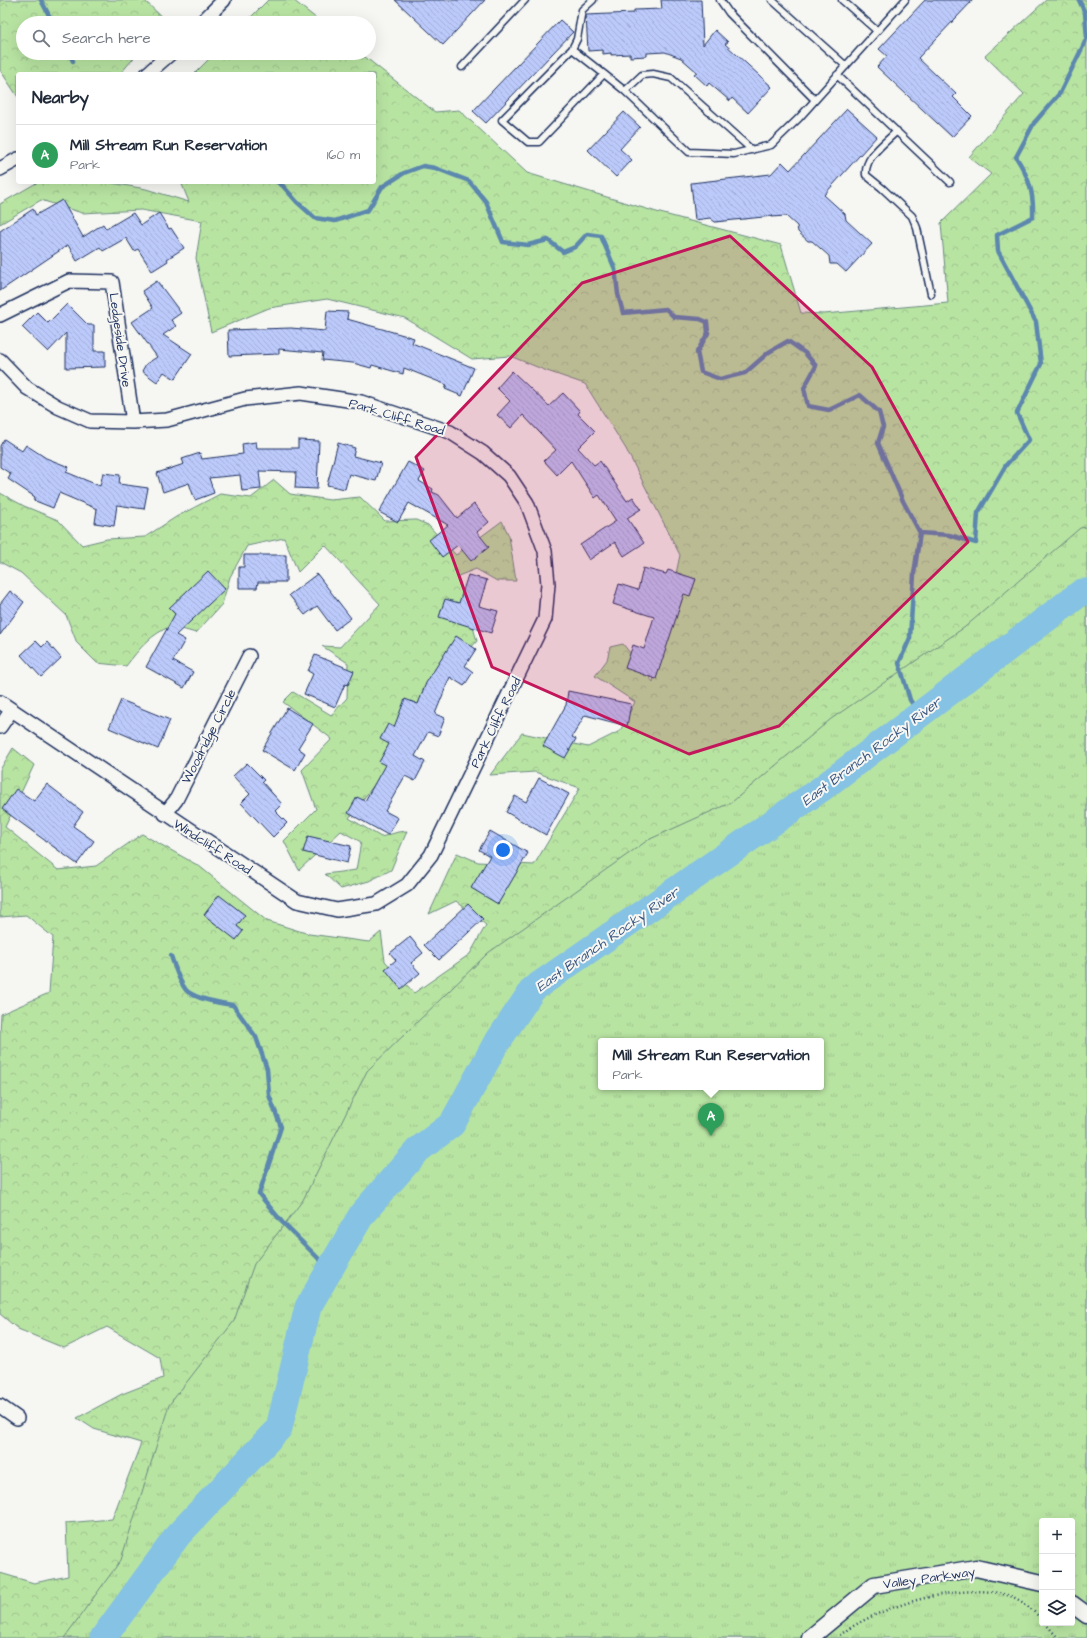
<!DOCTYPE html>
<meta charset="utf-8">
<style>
body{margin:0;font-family:"Architects Daughter",sans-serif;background:#f6f6f7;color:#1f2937}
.controls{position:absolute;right:12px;bottom:12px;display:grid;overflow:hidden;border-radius:4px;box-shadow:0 4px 16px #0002}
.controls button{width:36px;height:36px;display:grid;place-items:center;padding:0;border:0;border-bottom:1px solid #e0e1e3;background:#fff;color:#1f2937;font:20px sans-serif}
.you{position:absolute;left:503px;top:850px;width:14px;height:14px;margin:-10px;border:3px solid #fff;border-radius:50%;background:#1a73e8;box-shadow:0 0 0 6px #1a73e833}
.badge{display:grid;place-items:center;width:26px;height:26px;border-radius:50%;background:#0b8043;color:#fff;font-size:13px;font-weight:700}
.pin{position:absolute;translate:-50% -33px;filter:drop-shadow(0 1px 2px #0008)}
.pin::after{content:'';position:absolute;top:21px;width:14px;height:12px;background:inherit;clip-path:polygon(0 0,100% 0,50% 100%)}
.popup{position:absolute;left:598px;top:1038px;width:226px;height:52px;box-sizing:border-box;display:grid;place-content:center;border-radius:4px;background:#fff;filter:drop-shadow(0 1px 3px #0005);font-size:13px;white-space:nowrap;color:#747a83}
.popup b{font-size:15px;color:#1f2937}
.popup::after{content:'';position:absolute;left:50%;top:100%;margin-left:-8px;border:8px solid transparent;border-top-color:#fff}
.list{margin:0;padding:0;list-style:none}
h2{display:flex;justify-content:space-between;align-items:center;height:52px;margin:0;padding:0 16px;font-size:17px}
h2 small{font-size:13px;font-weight:400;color:#747a83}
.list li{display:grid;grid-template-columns:26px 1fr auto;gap:12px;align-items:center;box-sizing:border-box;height:60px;padding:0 16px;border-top:1px solid #e0e1e3}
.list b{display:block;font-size:15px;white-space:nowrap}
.list p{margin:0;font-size:13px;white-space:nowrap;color:#747a83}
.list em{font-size:13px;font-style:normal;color:#747a83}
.icon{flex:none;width:22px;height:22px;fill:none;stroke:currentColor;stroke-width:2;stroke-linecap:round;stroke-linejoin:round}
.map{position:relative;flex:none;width:1087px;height:1638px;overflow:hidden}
.search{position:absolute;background:#fff;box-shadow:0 4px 16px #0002;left:16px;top:16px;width:360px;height:44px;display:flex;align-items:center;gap:10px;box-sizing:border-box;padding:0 14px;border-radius:22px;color:#747a83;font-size:15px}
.panel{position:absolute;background:#fff;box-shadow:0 4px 16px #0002;left:16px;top:72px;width:360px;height:112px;border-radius:4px}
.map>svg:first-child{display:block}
.forest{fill:url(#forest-crowns);stroke:#6a8a80;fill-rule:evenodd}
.park{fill:url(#park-tufts);stroke:#6a8a80;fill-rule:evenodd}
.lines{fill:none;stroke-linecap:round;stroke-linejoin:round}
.stream{stroke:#5b87ae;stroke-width:4.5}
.river{stroke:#85c2e4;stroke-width:27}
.building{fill:url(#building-back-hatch);stroke:#1b2f5e}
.service-casing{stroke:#1b2f5e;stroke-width:9}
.minor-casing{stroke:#1b2f5e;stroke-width:16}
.tertiary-casing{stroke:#1b2f5e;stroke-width:19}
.path{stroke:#1b2f5e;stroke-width:2.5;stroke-dasharray:1 3;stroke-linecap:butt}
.service{stroke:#f6f6f2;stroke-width:6}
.minor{stroke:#f6f6f2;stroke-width:13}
.tertiary{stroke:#f6f6f2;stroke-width:16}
.marked{fill:#c2185b;fill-opacity:0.2;stroke:#c2185b;stroke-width:3;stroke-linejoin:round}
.labels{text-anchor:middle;stroke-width:4;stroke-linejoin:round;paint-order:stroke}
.street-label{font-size:13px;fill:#1b2f5e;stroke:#f6f6f2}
.water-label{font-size:14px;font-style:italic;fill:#365480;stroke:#f6f6f2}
</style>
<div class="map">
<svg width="1087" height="1638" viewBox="0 0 1087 1638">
<defs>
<pattern id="forest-crowns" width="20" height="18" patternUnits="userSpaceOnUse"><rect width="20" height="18" fill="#b8e4a2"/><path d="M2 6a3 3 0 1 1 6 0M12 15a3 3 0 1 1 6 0" fill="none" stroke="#9ec48e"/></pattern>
<pattern id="park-tufts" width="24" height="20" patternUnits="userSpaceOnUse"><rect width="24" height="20" fill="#b8e4a2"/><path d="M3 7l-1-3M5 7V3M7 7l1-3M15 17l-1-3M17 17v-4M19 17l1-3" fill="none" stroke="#9ec48e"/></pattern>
<pattern id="building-back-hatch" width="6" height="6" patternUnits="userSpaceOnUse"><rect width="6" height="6" fill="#bccafb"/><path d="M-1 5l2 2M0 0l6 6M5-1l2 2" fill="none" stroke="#a1aeda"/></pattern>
</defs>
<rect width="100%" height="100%" fill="#f6f6f2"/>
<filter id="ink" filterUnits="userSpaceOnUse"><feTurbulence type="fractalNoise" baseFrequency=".025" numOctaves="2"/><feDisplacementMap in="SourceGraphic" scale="8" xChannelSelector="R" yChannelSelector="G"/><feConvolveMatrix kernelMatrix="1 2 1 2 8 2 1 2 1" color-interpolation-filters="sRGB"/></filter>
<g filter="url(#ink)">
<!-- forest -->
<path class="forest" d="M0,0H144L166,21L165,23H23V53H138L120,74H18V97L0,70Z
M268,0H293L322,23H245Z
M1046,0H1087V1596L1072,1521H1042L792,1638H0V1573L34,1583L68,1576L66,1523L112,1519L141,1443L94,1429L77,1418L122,1394L163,1378L160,1358L107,1327L64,1348L18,1329L0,1314V1034L1,1014L49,993L53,937L26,915L0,917V770L13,748L34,765L5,827L58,870L96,866L142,834L199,866L267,921L309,934L369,942L381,932L385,961L414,993L470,954L486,925L456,901L429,914L457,853L478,862L534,865L580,788L535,772L490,775L522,733L588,747L620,731L635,702L595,676L607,660L610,647L623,644L653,682L680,555L626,449L585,384L547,371L510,356L472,359L405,318L327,299L269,308L211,332L196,258L202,221L141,210L82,213L41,200L0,224V204L38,182H106L146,189L189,202L181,182H374V74H194L215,53H360L435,112L459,110L527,173L660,213L781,245L801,313L824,314L948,303L941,223L991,174L969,157L1024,94L985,56ZM601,1041H821V1087H601Z
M274,480L290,494L330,500L360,497L385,521L416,520L428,525L456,555L502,521L509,536L516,581H497L476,569L458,576L477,641L442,681L383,773L349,818L381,837L398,832L407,831L391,870L369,881L341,889L325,874L356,870L361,842L341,831L299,870L284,841L316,809L302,770L332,739L283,702L293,692L331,715L347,698L348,663L322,646L340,647L380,604L325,545L298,572L284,538L247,546L230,577L222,604L196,633L171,626C150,635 140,648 126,666L97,663L77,643L66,615L21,573L0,562V493L24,506L58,520L82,545L107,539L145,537L176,517L220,494L251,498Z"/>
<!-- park -->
<path class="park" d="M1087,527V1638H64L121,1560L169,1405L234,1321L254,1264L303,1200L367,1071L488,953L648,840L732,802L831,719L965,627L1080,528ZM601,1041H821V1087H601ZM1042,1521H1072V1623H1042Z"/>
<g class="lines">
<!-- stream -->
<path class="stream" d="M41,0L53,23
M69,53L73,61
M277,182L283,186L297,202L315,218L335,221L368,210L382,187L404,173L423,166L435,168L469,181L486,202L503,242L528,245L548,240L563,252L575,247L587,234L601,236L615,269L618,294L623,313L666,309L674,317L700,319L707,322L708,333L697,352L701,372L720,379L745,373L769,352L788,341L805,353L816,366L804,388L808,406L829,410L860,395L879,412L883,427L878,443L903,501L920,533
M920,715L910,700L899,663L910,638L914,574L920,533L949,535L976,543L978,513L1006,465L1029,440L1017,413L1041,364L1036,322L998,251L997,235L1033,217C1034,193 1029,177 1016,157L1034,123L1060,93L1087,38L1085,13L1079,0
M171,956C175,967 178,980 186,990C194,999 221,1003 233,1005L256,1037L267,1069L269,1095L281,1127L259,1194L282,1222L330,1270"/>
<!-- river -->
<path class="river" d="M103,1638L178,1535L279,1428L308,1307L362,1214L418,1150L452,1124L494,1047L533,989L821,789L1082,592H1087"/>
</g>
<!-- building -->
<path class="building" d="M395,0H485L443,45Z
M661,0H701L703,45L715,30L728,42L725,44L772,87L748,113L732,98L730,101L709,83L707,86L694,74L697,72L681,58L665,52L647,53V56L630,57V54L611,55V53L603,54V50L588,51L586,15L634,13V10L662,9Z
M925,0H973L918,58L956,94L953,97L972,116L952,137L877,67L887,56L879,49Z
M560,20L573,32L486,123L473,111Z
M847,109L877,136L824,195L845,214L846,220L872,244L846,272L837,264H830L829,256L812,241H808L798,232L797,226L786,216L771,217L773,216L715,222L710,218L695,220L691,183L771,174L782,162L790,170Z
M624,112L640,127L620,149L632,160L616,177L588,150Z
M62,200L83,237L103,224L106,229L133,213L141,225L159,213L169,229L171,228L184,248L167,259L168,261L152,271L138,249L134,251L126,238L103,251L100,247L77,261L68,245L0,291V231L33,209L36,215Z
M157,281L181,313L171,320L176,326L163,335L192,354L175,379L164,372L157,382L142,371L146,364L157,357L132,322L153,308L142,291Z
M67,304L88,325H94V351H105V367L66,368V333L48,352L22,327L37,312L48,323Z
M327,311L348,312L347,319L414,338L412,343L474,368L462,396L445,389L447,385L404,368L403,374L372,365L371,368L353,363L322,360L323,353L279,349V354L229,356L228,330L291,328L325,331Z
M512,371L549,406L563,393L580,411L578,414L595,431L578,448L594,465L600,461L627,501L633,497L641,509L627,518L644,543L624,556L615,542L589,560L580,545L616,521L599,495L595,498L571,461L557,475L544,461L556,450L523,415L511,428L497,415L510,401L497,388Z
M4,439L22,451L26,445L46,458L69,467L66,472L100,486L103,473L120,475L119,484L148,488L144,509L117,505L114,526L95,523L97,509L59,493L53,508L33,500L35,497L8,479L11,474L0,467V446Z
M298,440L319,441L317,489L295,488L296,472L259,471L261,489L242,491L240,475L209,478L214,493L195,500L189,483L163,492L157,473L184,464L182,459L200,453L202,459L243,454L242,444L256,442L257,448H298Z
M338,443L355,448L353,456L381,463L376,481L349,474L345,489L327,485Z
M408,462L425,471L419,481L433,489L432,492L439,495L457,518L474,504L489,522L477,532L489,547L471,561L458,545L442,557L429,540L448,525L409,503L398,522L379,512Z
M244,555H286V582H258L257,588H239V567H244Z
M643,568L666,574L668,570L696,579L690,596L684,594L656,679L625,668L633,645L644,649L654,617L613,604L619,584L638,590Z
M208,571L225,589L176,635L185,640L173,661L193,672L184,688L146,667L175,614L169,608Z
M317,574L351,618L335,630L317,606L305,615L289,595Z
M468,575L487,580L479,606L498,611L491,633L439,617L445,599L459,603Z
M10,591L24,602L0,635V604Z
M456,636L476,649L465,666L473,672L464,686L450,677L435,714L445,718L438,736L428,732L415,756L425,762L415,781L405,776L385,811L398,818L388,835L348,813L357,797L365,801L385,765L379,762L389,744L380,739L388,724L394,727L405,699L418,704L426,683Z
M36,641L42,647L47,642L61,658L41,677L21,655Z
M315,655L354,671L348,685L345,684L335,707L304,694L313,674L308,671Z
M568,691L631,704L627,726L585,715L572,737L576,739L565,758L543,746L566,705Z
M121,700L170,720L158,749L109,728Z
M287,708L313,724L298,748L305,753L295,770L262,750Z
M247,763L264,780L262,782L282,804L275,811L287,823L273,837L241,803L250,794L233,776Z
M539,778L569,794L546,835L506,812L515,796L526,802Z
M47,784L83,812L73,826L94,841L77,864L2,809L16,789L34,801Z
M490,831L528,853L498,904L471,888L490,856L479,850Z
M308,836L351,846L347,863L303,852Z
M219,895L245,915L237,926L243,931L236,940L204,915Z
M468,904L483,919L439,960L424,945Z
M410,937L423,953L411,963L420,973L401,989L385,969L396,960L390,953Z"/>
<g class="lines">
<defs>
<path id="service" d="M593,0L582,10L577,39L572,49L502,120L528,142H539L604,74L625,91L689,152L734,154L771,145L799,118L905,0
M720,0L729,13L815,100
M772,0L846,66
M842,0L877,31
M572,49L604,74
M462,67L525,0
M837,75L950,182
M625,91L642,75L653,74L671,78L752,150
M897,131C885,143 864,157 866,175L882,188L912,216L917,228L931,294"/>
<path id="minor" d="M201,23L224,0
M147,74L171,53
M0,169L18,159
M0,315L69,281L112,282L133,422
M0,360L27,388L58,407L90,421L133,422L167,420L245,399L301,393L361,402L450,432L483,453L509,476L527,503L545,551L548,584L545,619L431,855L407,885L376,904L337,910L297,901L0,702
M0,727L11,711
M165,814L176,800L249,656
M0,1406L17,1418"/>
<path id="tertiary" d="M1072,1604L1087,1615
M810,1638L874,1585L976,1568L1042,1583"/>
</defs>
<!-- service casing -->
<use href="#service" class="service-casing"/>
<!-- minor casing -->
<use href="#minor" class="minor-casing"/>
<!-- tertiary casing -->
<use href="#tertiary" class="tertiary-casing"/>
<!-- path -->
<path class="path" d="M1045,1623L1058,1638
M840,1635C878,1606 967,1579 1013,1597C1024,1602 1034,1611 1042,1620"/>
<!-- service -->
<use href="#service" class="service"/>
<!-- minor -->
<use href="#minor" class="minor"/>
<!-- tertiary -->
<use href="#tertiary" class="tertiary"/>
</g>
</g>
<!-- marked area -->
<path class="marked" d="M730,236L872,367L968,542L779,726L689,754L492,667L416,457L582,283Z"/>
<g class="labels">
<!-- street labels -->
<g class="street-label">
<text transform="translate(121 340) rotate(82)" y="5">Ledgeside Drive</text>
<text transform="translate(397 416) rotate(17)" y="5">Park Cliff Road</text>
<text transform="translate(495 722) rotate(-64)" y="5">Park Cliff Road</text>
<text transform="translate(208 736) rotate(-63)" y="5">Woodridge Circle</text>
<text transform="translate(213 846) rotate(33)" y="5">Windcliff Road</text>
<text transform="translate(929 1577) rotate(-8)" y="5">Valley Parkway</text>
</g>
<!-- water labels -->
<g class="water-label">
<text transform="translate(871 751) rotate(-37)" y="5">East Branch Rocky River</text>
<text transform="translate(607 939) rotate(-35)" y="5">East Branch Rocky River</text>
</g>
</g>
</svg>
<div class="controls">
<button>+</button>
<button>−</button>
<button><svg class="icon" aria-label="layers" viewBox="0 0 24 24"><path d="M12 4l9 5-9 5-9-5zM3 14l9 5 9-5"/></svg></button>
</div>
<div class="you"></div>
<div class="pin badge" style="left:711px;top:1136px;background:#2e9e5b">A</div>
<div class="popup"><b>Mill Stream Run Reservation</b>Park</div>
<div class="search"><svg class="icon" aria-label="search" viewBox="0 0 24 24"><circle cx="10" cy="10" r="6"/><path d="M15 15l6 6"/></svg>Search here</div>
<section class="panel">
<h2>Nearby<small></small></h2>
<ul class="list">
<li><span class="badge" style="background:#2e9e5b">A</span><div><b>Mill Stream Run Reservation</b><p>Park</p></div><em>160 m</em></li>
</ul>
</section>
</div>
